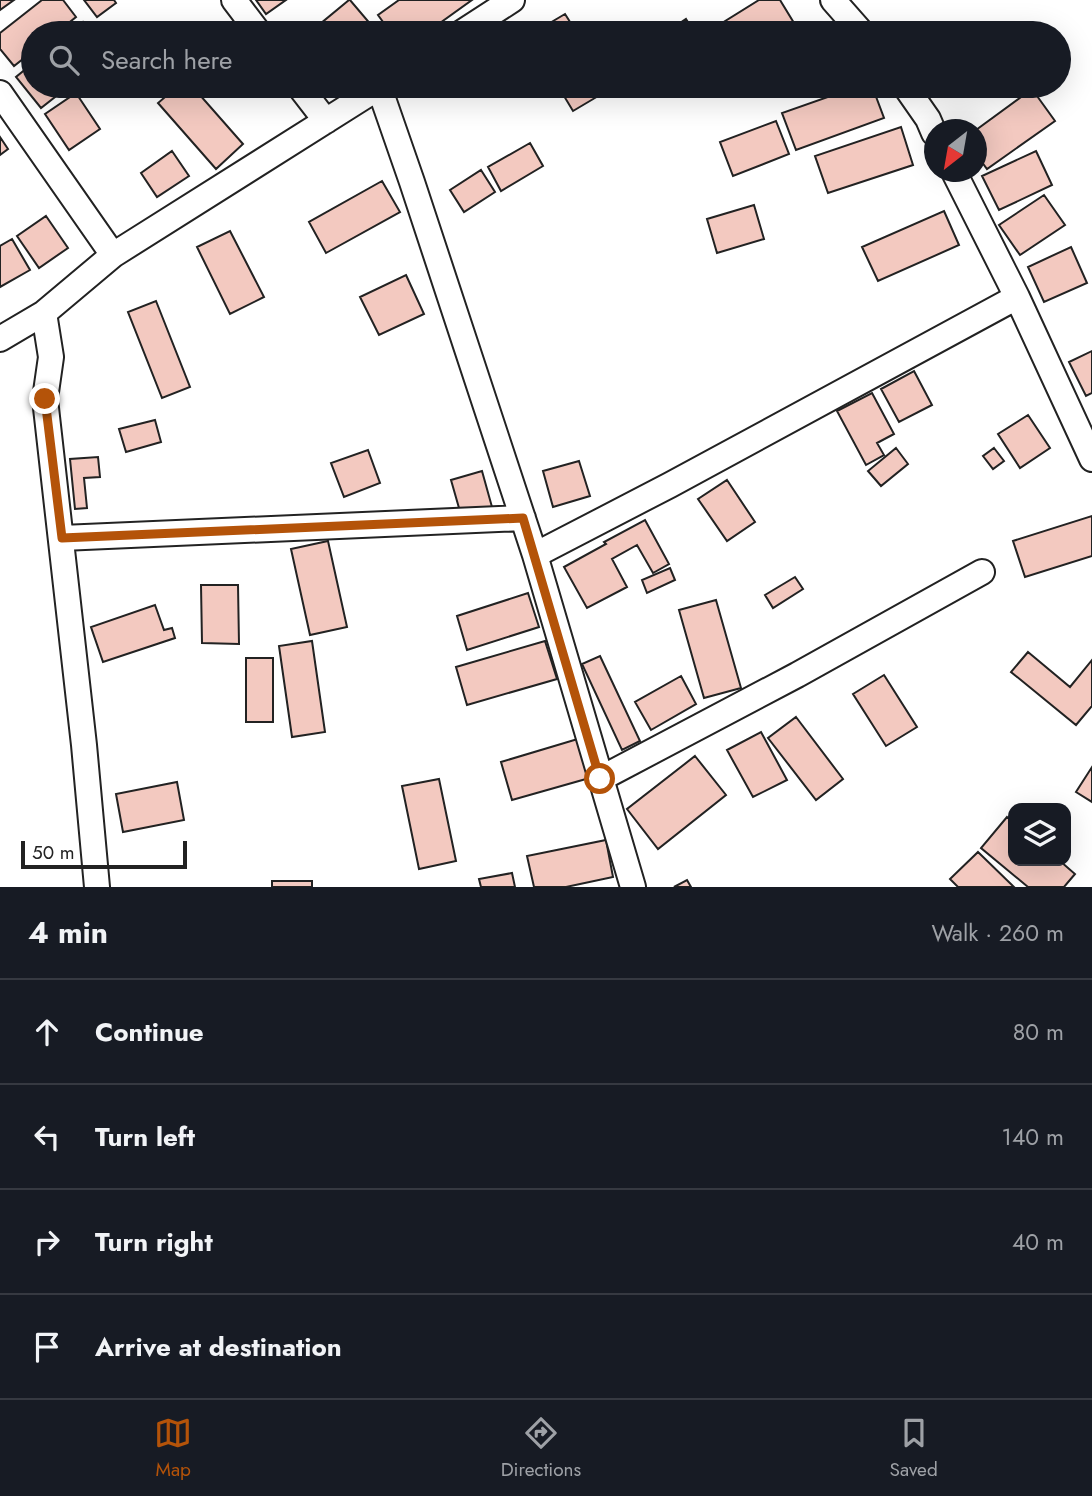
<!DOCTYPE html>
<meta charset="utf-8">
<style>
body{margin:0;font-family:Jost,sans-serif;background:#20242c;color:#f1f3f6}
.controls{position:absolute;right:21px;bottom:21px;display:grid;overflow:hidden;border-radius:14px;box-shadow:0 7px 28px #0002}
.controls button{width:63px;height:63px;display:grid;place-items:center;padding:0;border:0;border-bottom:2px solid #363941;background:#171b24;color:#f1f3f6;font:35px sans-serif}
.compass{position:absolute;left:924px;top:119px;width:63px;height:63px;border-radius:50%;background:#171b24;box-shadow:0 7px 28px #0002;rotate:211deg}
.scale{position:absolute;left:21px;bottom:18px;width:166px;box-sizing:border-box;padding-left:7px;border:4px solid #222;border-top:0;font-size:19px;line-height:24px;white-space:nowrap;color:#222;-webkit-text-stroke:5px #fff;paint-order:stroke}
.stop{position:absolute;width:21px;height:21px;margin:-16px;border:5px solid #b45309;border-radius:50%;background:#fff}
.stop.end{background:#b45309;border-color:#fff;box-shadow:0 2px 7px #0008}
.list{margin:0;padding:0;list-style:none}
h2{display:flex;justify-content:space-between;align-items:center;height:91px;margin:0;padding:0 28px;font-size:30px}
h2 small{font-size:23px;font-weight:400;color:#9ea1a6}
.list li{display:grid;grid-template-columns:46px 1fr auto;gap:21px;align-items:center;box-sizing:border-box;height:105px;padding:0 28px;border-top:2px solid #363941}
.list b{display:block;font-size:26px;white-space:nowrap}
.list em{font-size:23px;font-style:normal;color:#9ea1a6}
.icon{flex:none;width:38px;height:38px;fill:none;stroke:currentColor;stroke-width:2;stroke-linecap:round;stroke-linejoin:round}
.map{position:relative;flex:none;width:1092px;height:887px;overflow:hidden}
.search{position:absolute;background:#171b24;box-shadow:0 7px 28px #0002;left:21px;right:21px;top:21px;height:77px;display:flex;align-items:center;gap:18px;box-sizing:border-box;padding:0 24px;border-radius:38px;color:#9ea1a6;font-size:26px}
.sheet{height:511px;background:#171b24}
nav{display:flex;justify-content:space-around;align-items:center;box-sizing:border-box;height:98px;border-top:2px solid #363941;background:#171b24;font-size:19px;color:#9ea1a6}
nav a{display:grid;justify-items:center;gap:4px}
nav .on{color:#b45309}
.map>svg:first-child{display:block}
.building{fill:#f3c9c0;stroke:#222;stroke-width:2}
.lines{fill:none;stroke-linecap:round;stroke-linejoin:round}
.minor-casing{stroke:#222;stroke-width:28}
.minor{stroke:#fff;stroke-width:24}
.route{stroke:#b45309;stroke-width:9}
</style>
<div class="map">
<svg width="1092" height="887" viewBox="0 0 1092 887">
<rect width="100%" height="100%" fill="#fff"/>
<!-- building -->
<path class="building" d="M0,0H14L0,10Z
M42,0H63L76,17L56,33H33V51L14,66L0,49V33Z
M84,0H114L116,3L97,17Z
M256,0H286L266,14Z
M349,0H350L378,33H327L320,24Z
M399,0H472L426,33H391L378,15Z
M759,0H780L794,23L778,33H706Z
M565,14L577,33H533Z
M686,19L695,33H665Z
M83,22L92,33H70Z
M33,63V86H69L41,108L16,77Z
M178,86H192L243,144L216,169L158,103Z
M558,86H608L610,89L573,111Z
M859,86H872L884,118L796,150L782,113Z
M1032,89L1055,121L987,169L976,154V130Z
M76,93L100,129L69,150L45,114Z
M776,121L789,154L733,176L720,142Z
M901,127L913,165L828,193L815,156Z
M0,137L8,149L0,155Z
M530,143L543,166L501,191L488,167Z
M172,151L189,176L157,197L141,173Z
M1036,151L1052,185L999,210L982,176Z
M481,170L495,192L464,212L450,190Z
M382,181L400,212L326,253L309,222Z
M1044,195L1065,225L1020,255L999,225Z
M754,205L764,239L717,253L707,219Z
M944,211L959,245L878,281L862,247Z
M46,216L68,248L39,268L17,236Z
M230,231L264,297L230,314L197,247Z
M12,239L30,270L0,287V246Z
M1071,247L1087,283L1044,302L1028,267Z
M406,275L424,314L379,335L360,297Z
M156,301L190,387L162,398L128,312Z
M1092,351V393L1086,396L1069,362Z
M914,371L932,405L899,422L881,389Z
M872,393L894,434L877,443L884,455L866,465L837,411Z
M1028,415L1050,448L1020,468L998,434Z
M155,420L161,442L126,452L119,429Z
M896,448L908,464L881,486L868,471Z
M994,448L1004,461L993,469L983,456Z
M368,450L380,483L344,497L331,463Z
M98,457L100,477L84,478L87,508L75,509L70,459Z
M579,461L590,496L553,507L543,471Z
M482,471L492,507L461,515L451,480Z
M727,480L755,522L727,541L698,499Z
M1092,516V556L1025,577L1013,541Z
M645,520L669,564L653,573L637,545L612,559L627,587L587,608L564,567L606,544L604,542Z
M328,541L347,627L310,635L291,549Z
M670,568L675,580L647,593L642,580Z
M795,577L803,589L773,608L765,595Z
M201,585H238L239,644L202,643Z
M528,593L539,627L467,650L457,616Z
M716,600L741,688L704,698L679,610Z
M155,605L164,630L172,628L175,638L103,662L91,627Z
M312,641L325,732L292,737L279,646Z
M545,641L557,679L467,705L456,667Z
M1028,652L1070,687L1092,660V706L1076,725L1011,672Z
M600,656L640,741L622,750L582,664Z
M246,658H273V722H246Z
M884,675L917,727L886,746L853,694Z
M681,676L696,704L651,730L635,702Z
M796,717L843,779L816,800L768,738Z
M761,732L787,780L753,797L727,750Z
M581,738L593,777L512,800L501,762Z
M695,756L726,795L658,849L627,809Z
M1092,767V802L1076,792Z
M439,779L456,861L419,869L402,786Z
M177,782L184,820L123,832L116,794Z
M1007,817L1013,822V861H1060L1075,874L1064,887H1028L981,848Z
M606,840L613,877L566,887H534L527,856Z
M978,852L1014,887H958L950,879Z
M512,873L515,887H481L479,879Z
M687,880L691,887H674Z
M272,881H312V887H272Z"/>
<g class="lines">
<defs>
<path id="minor" d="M234,0L259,33
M833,0L862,33
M461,33L512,0
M299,86L326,121
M905,86L928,119L934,133
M379,87L412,182L535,555L633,887
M0,93L113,255
M954,172L1017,297L1092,459
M44,313L51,357L45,399L84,745L97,887
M0,339L44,313L113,255L381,86
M62,538L523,518
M535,555L670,485L1017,297
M600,779L797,675L982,572"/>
</defs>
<!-- minor casing -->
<use href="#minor" class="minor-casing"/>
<!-- minor -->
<use href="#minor" class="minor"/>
</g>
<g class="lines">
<!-- route -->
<path class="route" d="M45,399L62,538L523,518L600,779"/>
</g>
</svg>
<div class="controls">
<button><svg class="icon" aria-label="layers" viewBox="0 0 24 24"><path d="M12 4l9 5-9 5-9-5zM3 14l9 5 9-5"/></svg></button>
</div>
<svg class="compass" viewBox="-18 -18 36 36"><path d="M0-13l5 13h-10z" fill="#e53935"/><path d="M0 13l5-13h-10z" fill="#9ea1a6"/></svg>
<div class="scale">50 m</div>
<div class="stop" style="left:600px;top:779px"></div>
<div class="stop end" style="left:45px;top:399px"></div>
<div class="search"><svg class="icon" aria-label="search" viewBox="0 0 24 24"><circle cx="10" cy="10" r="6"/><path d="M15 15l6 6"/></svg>Search here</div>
</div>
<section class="sheet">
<h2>4 min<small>Walk · 260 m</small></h2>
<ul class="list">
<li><svg class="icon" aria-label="ahead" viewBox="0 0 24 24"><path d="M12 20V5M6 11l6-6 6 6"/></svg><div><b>Continue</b></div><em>80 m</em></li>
<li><svg class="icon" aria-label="left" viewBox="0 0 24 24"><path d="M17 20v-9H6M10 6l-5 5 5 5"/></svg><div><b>Turn left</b></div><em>140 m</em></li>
<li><svg class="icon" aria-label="right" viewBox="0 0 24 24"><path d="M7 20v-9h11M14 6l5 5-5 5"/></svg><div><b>Turn right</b></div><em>40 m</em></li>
<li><svg class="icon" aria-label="arrive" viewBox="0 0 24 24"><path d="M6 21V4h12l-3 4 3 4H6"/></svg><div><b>Arrive at destination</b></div></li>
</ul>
</section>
<nav>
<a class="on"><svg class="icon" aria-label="map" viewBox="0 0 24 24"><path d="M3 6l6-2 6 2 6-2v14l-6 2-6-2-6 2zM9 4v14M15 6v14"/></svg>Map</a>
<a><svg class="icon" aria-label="directions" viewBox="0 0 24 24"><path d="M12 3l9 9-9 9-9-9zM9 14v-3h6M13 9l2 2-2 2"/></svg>Directions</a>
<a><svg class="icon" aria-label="saved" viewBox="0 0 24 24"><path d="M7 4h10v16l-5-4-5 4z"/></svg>Saved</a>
</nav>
